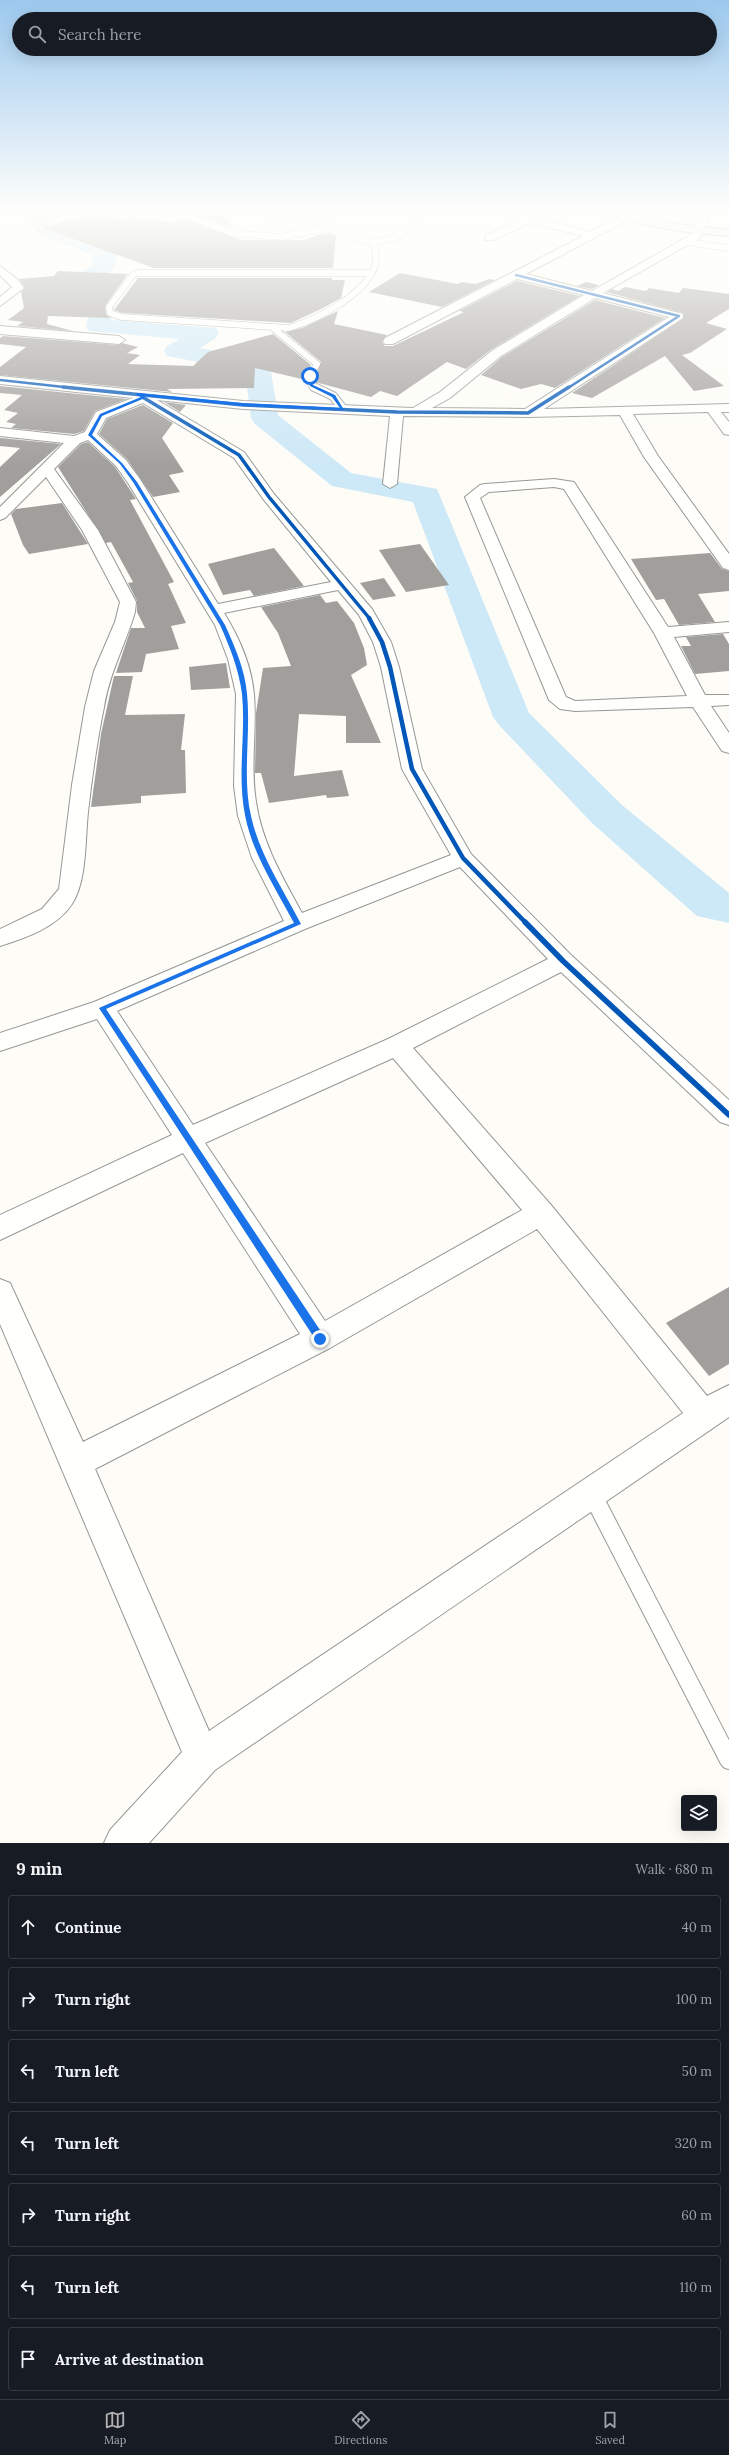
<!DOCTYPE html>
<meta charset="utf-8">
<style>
body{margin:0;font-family:Lora,serif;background:#20242c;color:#f1f3f6}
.controls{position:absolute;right:12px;bottom:12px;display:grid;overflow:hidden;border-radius:4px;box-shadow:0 4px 16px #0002}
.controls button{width:36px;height:36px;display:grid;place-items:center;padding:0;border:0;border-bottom:1px solid #363941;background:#171b24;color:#f1f3f6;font:20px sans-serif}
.stop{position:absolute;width:12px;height:12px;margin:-9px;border:3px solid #1a73e8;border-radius:50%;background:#fff}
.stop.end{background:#1a73e8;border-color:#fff;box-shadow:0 1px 4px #0008}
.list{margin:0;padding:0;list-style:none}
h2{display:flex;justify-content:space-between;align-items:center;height:52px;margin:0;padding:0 16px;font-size:17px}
h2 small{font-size:13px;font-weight:400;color:#9ea1a6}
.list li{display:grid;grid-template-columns:26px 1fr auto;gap:12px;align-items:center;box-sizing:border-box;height:64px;margin:0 8px 8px;padding:0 8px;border:1px solid #363941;border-radius:4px}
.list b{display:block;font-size:15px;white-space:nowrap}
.list em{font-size:13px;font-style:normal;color:#9ea1a6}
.icon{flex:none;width:22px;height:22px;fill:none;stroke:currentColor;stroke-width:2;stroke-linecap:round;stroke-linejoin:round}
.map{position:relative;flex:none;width:729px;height:1843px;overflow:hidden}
.search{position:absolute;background:#171b24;box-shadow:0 4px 16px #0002;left:12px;right:12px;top:12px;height:44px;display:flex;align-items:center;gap:10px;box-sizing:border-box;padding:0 14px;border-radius:22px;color:#9ea1a6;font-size:15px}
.sheet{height:556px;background:#171b24}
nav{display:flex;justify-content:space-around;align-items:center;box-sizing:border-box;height:56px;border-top:1px solid #363941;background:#171b24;font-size:11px;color:#9ea1a6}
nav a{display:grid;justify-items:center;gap:2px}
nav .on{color:#b2b2b3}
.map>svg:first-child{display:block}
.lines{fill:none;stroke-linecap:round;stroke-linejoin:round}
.river{fill:#cde8f7;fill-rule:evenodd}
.building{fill:#a19f9c}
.service-far2-casing{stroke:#979795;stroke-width:7}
.service-far1-casing{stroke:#979795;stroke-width:10}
.service-casing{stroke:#979795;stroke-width:20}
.minor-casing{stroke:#979795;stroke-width:2}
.primary-casing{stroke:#858482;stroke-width:2}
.service-far2{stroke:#fffffe;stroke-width:6}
.service-far1{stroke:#fffffe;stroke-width:8}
.service{stroke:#fffffe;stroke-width:18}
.minor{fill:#fffffe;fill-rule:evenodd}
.primary{fill:#ede9dc;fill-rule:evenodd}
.cycleway-far3-casing{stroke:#fff;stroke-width:4}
.cycleway-far2-casing{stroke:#fff;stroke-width:5}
.cycleway-far1-casing{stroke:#fff;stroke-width:6}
.cycleway-casing{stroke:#fff;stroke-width:8}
.cycleway-far3{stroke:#0057b8;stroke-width:2.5}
.cycleway-far2{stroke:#0057b8;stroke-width:3.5}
.cycleway-far1{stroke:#0057b8;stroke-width:4.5}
.cycleway{stroke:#0057b8;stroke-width:5.5}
.route{fill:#1a73e8}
</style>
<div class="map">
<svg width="729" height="1843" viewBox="0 0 729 1843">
<rect width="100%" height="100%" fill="#fdfcf7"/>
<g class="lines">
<!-- river -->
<path class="river" d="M34,210H58L47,220L55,227L112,247C126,268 101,280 86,288L110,303L114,308L111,320L216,328L219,333L216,338L200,348L266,360L270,365L278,415L351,473L437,489L529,713L622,805L729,893V923L697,916L592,823L499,725L493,717L413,502L332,486L255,424L251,418L245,371L167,356L164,351L167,346L180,339L89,331L86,326L90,310L62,293L59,288L62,283L92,266L93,255L41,235L24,219Z"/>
</g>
<!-- building -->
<path class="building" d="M220,210L233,228L197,215L209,211Z
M97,212L122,220L133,217L142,220L151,217L171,223L184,219L241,240H303L329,232L336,236L333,268H154L43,228Z
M58,271L128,274L105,306L106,314L110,318L48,316L47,324L73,331L17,326L23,322L8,320L24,308L21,292L25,288L19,279L54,276Z
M400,273L458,284L461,282L475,284L490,279L495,280L442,307L369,292Z
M138,278H332V280H345L341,298L323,308L291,323L122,313L114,310Z
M517,281L580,296L492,349L466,369L447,362L397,396L380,391L371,397L315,382V377L321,362L285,332L302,328L338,311L334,324L387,335L382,342L385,346H393L464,312L459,311Z
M586,282L599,285L592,289L577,286Z
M625,287L646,291L649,288L679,293L683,288L729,294V309L706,323L727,329L690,353L682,355L724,386L694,391L665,356L592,398L572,393L684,318L683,313L607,292L612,289L618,291Z
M595,300L665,318L555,388L541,384L521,389L481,375L502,357Z
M273,334L311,365L306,374V380L255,368L254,388L167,389L172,392L0,375V367L26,347L0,344V338L3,336L119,345L122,343L138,347L127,353L140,355L128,364L193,366L208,352Z
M0,386L127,399L95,411L84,431L74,434L11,428L16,424L6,422L18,413L4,410L22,395L0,393Z
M164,402L186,405L180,412Z
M143,405L173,423L162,438L184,472L169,475L180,492L153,497L127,459L99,434L107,419Z
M0,438H1L61,444L0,497V467L20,448L0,446Z
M88,442L115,467L136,499L130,500L174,582L168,584L186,623L171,626L179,649L146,654L142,672L116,673L131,628H145L137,612V601L128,583L133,582L111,542L106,543L58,467L81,444Z
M62,503L88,544L29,554L23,545L11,514L16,509Z
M420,544L449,585L406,592L379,550Z
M274,548L304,586L254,596L250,590L223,595L208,564Z
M710,553L722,569L729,571V591L698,594L715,622L679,625L664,599L656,600L631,559Z
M384,578L396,596L373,600L360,583Z
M320,595L326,603L337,601L354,623L364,648L367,665L351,675L381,743H346V716L299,714L294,776L342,770L349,796L327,798L326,795L269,803L261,773H255L256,713L263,668L291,666L278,633L261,607Z
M723,634L729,644V671L695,674L681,646H691L686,637Z
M226,663L230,688L191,690L189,667Z
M114,676H133L125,715L185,714L181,750H185L186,793L141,796V803L91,807L101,734Z
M729,1287V1364L709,1376L666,1323Z"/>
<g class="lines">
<defs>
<path id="service-far2" d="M173,210L232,233L282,237L327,228
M235,210L309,217L340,233L369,241L375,245C375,252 377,260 375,266C364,296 317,319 289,328L121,317L110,313L109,307L133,275L137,273H371
M686,242L729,248
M373,243L396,237L415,223
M274,329L317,364L310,376L311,385L316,388"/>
<path id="service-far1" d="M314,387L333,396L343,409"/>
<path id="service" d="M592,1494L729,1760"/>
<path id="minor" d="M499,210H507L590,232L626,214H632V218L526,274L592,291L692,234L698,218L696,210H706L708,218L700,238L603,293L683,314V318L544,409L729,404V412H721L729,422V435L724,434L708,412L633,414L658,456L729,554V570L723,568L644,457L620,415L528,417L403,416L397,484L390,488L383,484L390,416L243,409L157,400L244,452L274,494L372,609L391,642L399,667L422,769L471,854L571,955L729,1100V1125L720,1122L561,972L413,1048L551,1205L707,1396L729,1385V1417L215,1770L149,1843H104L110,1830L182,1752L0,1324V1279L10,1283L83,1442L300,1334L183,1153L0,1240V1215L172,1135L97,1019L0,1051V1033L94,1002L284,921L252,858L238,816L234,786L236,694L228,659L215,625L128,483L116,466L88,440L80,443L54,469L98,530L136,602L135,612C125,646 110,671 104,707C97,742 92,777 88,812C85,840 87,881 72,904C57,927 26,938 0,946V929L42,909L59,889L72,785L85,707L94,671L115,622L120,602L82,530L46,477L5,518L0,520V507L64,443L0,436V428L74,436L85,432L96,412L133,398L0,384V376L243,401L413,408L440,392L493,350L584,295L517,279L393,344H385L383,341L385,338L583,236L531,223L493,240H485V236L521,220L500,214ZM595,298L669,317L525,409L432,408L450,398L501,356ZM143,403L234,458L264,500L331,582L218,604L140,479L126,460L97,434L106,418ZM338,590L359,615L373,642L381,667L402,769L451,855L302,913C283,878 262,843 256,802C250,766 257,731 254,695C252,667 239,637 224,613ZM460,867L548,959L388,1039L193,1125L117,1011L305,929ZM393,1058L522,1210L325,1321L205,1143ZM537,1229L683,1413L209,1731L95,1469L330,1348Z
M0,266L17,279L24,288L0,306V297L12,287L0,275Z
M0,326L119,336L125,340L119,344L0,334Z
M554,479L574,482L668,627L729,622V632L674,637L705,695H729V705L711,706L729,733V753L722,751L693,707L575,711L560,709L549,700L465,497L480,485L485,484ZM554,487L564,489L654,633L687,696L575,701L566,697L480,498L489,492Z"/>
<path id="primary" d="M609,210H623L670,223L729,230V236C705,234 624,227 609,210Z"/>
</defs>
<!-- service-far2 casing -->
<use href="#service-far2" class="service-far2-casing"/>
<!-- service-far1 casing -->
<use href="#service-far1" class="service-far1-casing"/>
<!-- service casing -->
<use href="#service" class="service-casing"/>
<!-- minor casing -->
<use href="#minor" class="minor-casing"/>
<!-- primary casing -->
<use href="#primary" class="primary-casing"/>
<!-- service-far2 -->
<use href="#service-far2" class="service-far2"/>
<!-- service-far1 -->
<use href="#service-far1" class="service-far1"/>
<!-- service -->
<use href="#service" class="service"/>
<!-- minor -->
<use href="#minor" class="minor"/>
<!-- primary -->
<use href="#primary" class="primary"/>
<defs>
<path id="cycleway-far3" d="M516,275L679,316L568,388
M0,380L73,388"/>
<path id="cycleway-far2" d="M63,387L243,405L397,412L528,413L569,387
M144,398L239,455L269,497L370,619"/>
<path id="cycleway-far1" d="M369,618L382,642L390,667L412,769L463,858L526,923"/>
<path id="cycleway" d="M525,922L563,961L729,1115"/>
</defs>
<!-- cycleway-far3 casing -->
<use href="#cycleway-far3" class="cycleway-far3-casing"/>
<!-- cycleway-far2 casing -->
<use href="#cycleway-far2" class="cycleway-far2-casing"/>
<!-- cycleway-far1 casing -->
<use href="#cycleway-far1" class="cycleway-far1-casing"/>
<!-- cycleway casing -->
<use href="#cycleway" class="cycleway-casing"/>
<!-- cycleway-far3 -->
<use href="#cycleway-far3" class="cycleway-far3"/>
<!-- cycleway-far2 -->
<use href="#cycleway-far2" class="cycleway-far2"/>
<!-- cycleway-far1 -->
<use href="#cycleway-far1" class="cycleway-far1"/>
<!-- cycleway -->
<use href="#cycleway" class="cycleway"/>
</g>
<!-- sky -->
<linearGradient id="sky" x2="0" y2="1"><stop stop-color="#9dc9ee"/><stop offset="0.45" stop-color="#fefefb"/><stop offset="1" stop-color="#fefefb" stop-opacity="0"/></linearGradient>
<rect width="729" height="468" fill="url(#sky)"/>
<!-- route -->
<path class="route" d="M310,375L313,385L335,395L344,410L243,406L143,396L145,398L102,416L92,435L122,463L137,482L225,625C235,647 245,670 247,694C251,734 242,777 251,816C259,854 283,889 301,924L106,1009L324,1336V1342L320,1343L317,1342L99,1008L294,923C276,889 252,853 245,815C237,775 246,734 242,694C239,670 230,647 220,625L133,482L120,464L88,435L100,414L141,397L136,395L137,393L243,403L340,408L332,397L310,386L308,376Z"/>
</svg>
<div class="controls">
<button><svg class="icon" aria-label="layers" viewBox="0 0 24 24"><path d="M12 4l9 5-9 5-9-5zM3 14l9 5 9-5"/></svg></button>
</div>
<div class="stop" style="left:310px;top:376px"></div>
<div class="stop end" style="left:320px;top:1339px"></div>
<div class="search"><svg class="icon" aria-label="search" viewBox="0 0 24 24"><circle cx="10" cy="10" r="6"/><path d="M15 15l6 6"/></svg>Search here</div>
</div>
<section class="sheet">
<h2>9 min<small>Walk · 680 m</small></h2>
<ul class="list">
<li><svg class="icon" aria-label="ahead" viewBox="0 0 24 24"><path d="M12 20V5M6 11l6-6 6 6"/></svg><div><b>Continue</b></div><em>40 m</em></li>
<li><svg class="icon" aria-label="right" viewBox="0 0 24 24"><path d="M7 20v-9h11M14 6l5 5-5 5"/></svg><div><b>Turn right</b></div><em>100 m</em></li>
<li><svg class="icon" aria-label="left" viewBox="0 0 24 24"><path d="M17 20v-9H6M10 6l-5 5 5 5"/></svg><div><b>Turn left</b></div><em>50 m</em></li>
<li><svg class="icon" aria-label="left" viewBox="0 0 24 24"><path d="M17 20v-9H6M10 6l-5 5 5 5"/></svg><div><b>Turn left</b></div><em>320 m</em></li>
<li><svg class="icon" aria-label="right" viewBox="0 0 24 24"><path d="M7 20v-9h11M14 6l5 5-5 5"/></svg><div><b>Turn right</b></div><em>60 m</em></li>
<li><svg class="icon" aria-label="left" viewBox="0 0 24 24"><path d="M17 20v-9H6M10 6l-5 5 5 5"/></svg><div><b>Turn left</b></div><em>110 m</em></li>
<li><svg class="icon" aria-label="arrive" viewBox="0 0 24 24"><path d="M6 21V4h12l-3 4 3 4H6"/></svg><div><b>Arrive at destination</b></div></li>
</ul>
</section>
<nav>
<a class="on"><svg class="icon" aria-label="map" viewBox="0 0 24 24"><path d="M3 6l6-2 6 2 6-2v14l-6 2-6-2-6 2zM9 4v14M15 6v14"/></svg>Map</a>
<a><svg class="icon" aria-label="directions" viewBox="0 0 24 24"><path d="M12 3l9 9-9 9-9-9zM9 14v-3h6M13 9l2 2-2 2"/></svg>Directions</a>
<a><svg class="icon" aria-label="saved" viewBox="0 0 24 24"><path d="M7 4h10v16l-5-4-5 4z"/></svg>Saved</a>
</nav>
